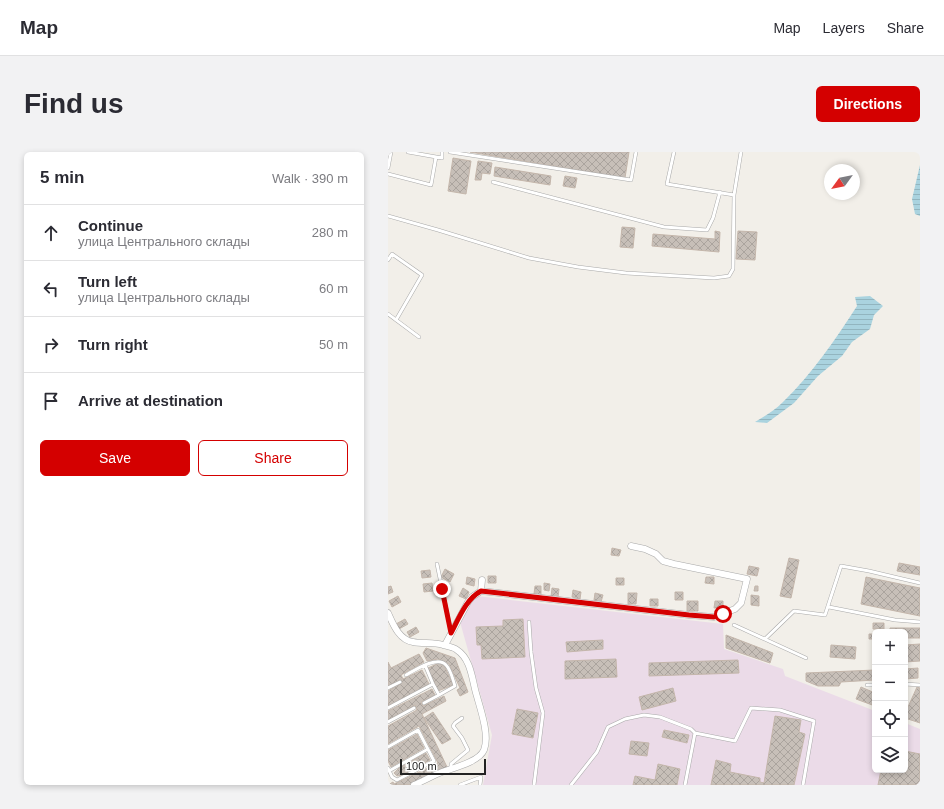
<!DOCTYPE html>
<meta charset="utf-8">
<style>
body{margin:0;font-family:Helvetica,sans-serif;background:#f2f2f3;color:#2b2b33}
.controls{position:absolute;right:12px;bottom:12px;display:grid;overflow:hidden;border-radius:6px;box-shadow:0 2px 6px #0003}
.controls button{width:36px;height:36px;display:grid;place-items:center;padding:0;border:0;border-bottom:1px solid #e1e1e2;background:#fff;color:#2b2b33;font:20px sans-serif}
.compass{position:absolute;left:436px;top:12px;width:36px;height:36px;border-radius:50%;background:#fff;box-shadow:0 2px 6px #0003;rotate:237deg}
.scale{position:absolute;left:12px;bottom:10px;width:86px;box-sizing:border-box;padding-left:4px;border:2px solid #222;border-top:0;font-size:11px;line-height:14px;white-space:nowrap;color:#222;-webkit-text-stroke:3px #fff;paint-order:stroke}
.stop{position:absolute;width:12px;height:12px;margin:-9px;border:3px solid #d40000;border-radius:50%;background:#fff}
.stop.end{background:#d40000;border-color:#fff;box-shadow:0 1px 4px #0008}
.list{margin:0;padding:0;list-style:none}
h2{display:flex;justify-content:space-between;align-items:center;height:52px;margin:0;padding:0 16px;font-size:17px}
h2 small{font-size:13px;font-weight:400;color:#7c7c81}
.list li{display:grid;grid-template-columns:26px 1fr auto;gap:12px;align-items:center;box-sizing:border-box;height:56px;padding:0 16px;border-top:1px solid #e1e1e2}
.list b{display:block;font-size:15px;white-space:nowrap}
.list p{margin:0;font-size:13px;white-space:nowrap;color:#7c7c81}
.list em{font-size:13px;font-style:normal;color:#7c7c81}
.actions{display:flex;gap:8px;padding:12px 16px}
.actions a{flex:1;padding:9px 0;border:1px solid #d40000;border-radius:6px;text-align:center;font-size:14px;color:#d40000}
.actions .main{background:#d40000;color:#fff}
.icon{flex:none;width:22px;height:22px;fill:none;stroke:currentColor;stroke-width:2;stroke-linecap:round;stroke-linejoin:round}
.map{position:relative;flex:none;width:532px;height:633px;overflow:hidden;border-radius:6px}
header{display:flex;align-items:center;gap:24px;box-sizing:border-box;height:56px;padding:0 20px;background:#fff;border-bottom:1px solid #e1e1e2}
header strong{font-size:19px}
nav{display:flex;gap:22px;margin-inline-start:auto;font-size:14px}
.intro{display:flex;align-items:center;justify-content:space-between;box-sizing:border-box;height:96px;padding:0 24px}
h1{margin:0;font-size:28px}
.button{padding:10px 18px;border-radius:6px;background:#d40000;color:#fff;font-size:14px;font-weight:700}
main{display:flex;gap:24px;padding:0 24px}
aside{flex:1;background:#fff;border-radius:6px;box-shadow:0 2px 6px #0003}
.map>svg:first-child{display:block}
.industrial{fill:#ebdbe8}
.water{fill:url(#water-rules)}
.building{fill:url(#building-cross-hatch);stroke:#c4b6ab}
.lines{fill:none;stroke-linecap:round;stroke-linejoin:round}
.service-casing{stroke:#a9a9a9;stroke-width:4}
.minor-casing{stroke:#a9a9a9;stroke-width:7}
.service{stroke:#fff;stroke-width:3}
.minor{stroke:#fff;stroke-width:6}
.route{stroke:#d40000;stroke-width:5}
</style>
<header>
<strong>Map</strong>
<nav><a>Map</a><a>Layers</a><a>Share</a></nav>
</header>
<div class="intro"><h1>Find us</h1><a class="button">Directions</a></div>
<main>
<aside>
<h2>5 min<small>Walk · 390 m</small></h2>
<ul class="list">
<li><svg class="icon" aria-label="ahead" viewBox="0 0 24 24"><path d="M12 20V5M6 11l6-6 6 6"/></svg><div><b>Continue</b><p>улица Центрального склады</p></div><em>280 m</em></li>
<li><svg class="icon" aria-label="left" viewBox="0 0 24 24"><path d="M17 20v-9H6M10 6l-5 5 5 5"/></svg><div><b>Turn left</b><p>улица Центрального склады</p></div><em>60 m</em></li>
<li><svg class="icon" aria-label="right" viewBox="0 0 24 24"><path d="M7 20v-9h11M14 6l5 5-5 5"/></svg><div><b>Turn right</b></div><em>50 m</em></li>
<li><svg class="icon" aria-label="arrive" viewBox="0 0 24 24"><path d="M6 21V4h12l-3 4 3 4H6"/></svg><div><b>Arrive at destination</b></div></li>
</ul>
<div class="actions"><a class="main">Save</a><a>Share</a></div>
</aside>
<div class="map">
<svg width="532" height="633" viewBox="0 0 532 633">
<defs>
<pattern id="water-rules" width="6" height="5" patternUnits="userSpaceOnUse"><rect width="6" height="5" fill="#aad3df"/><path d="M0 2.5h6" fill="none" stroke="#92b5bf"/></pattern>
<pattern id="building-cross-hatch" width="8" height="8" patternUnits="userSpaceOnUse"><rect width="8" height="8" fill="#c7bfb8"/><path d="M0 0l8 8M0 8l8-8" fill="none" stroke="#aba49e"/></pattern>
</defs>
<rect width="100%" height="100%" fill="#f2efe9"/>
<!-- industrial -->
<path class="industrial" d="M88,444L335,472L336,497L395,517L397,524L487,559V618H517V571L532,577V633H95L104,583L72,470Z"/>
<!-- water -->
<path class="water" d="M532,13V64L527,62L524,47Z
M482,144L495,154L486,163L482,177L464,190L454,204L430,224L406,251L379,271L367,270C377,264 387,258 395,250C424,222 447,188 469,154L467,145Z"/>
<!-- building -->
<path class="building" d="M82,0H241L237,26Z
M65,6L83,9L78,42L60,39Z
M90,9L104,11L102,22L94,21L93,28H87Z
M107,15L163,24L162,33L106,24Z
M177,24L189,26L187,36L175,34Z
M234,75L247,76L245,96L232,95Z
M327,79L332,80L331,100L264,94L265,82L327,87Z
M350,79L369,80L367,108L348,107Z
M224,396L233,398L231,404L223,403Z
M401,406L411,408L403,446L392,444Z
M511,411L532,415V423L509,419Z
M361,414L371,416L369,424L359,422Z
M57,417L66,422L62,430L53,425Z
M42,418L43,425L34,426L33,419Z
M100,424H108V431H100Z
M79,425L87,427L86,434L78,432Z
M318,425H326V432L317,431Z
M478,425L532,436V464L473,452Z
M228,426H236V433H228Z
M44,431L45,439L36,440L35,432Z
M156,431L162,432L161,439L156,438Z
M3,434L5,440L0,442V435Z
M147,434H153V443L146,442Z
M367,434H370V439H366Z
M75,436L81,440L78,447L71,444Z
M164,436L171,437L170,445H163Z
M185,438L193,440L192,447L184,445Z
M287,440H295V448H287Z
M207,441L215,443L213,450L206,448Z
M240,441H249L248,452H240Z
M363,443L371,444V454L363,453Z
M10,444L13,450L4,455L1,449Z
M262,447H270V454H262Z
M299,449H310V459H299Z
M327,449H335V456H326Z
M17,467L20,472L11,477L8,472Z
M135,467L137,505L94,507L93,493H89L88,475L115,474V468Z
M485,471H496V477H485Z
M28,475L31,480L22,485L19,480Z
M502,476H532V486H517V480H502Z
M481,482H487V487H481Z
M338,483L385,501L382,511L338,496Z
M215,488V497L179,500L178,490Z
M532,492V509L517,510V493Z
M443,493L468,495L467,507L442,505Z
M38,496L67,506L80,540L72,544L69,538L72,536L61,512L50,507L39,509L35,501Z
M485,496H487V510L485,511Z
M31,502L36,510L13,523L15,527L34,518L41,532L0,554V539L14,531L13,527L0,534V510L3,516Z
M228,507L229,525L177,527V509Z
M350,508L351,521L261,524V511Z
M51,511L57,515L65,533L50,539L40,516Z
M530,516V526L517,527V517Z
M487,518V528L453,530L451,534H430L418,529V521Z
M473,535L487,541V554L468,547Z
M529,535L532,536V571L517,566V554L520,555Z
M285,536L288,549L254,558L251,545Z
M44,537L47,543L33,550L35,554L56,544L58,549L34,562L59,615L21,633H0L5,630L6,632L50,611L31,574L0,592V574L29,558L27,553L0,568V559Z
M129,557L150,561L145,586L124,582Z
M45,560L63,587L54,592L36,566Z
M387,564L413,568L411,580L417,582L406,633H323L328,608L343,612L342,620L372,626V630L376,631Z
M276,578L301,583L299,591L274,585Z
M29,582L36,596L3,615L0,609V598Z
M243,589L261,591L259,604L241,602Z
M517,599L532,602V633H490L493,618H517Z
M38,601L42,608L15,623L9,624L6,621L11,616Z
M270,612L292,617L289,633H245L247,624L267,628Z"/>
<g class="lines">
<defs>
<path id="service" d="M20,0L54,6V0
M62,0L243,28L248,0
M286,0L279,32L346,43
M0,16L3,0
M0,22L43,33L48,5
M105,30L276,75L319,78L325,66L332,40
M0,64L50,78L141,106L190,115L238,121L326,126L341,124L345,117L346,43L353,0
M0,108L4,102L34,123L8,168
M0,162L31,185
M49,412L63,480
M441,455L507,468L532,470
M141,470L143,500L148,536L155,561L146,633
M346,473L418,506
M377,487L406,459L437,463L453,414L481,419L532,431
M37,513L45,532
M18,523C27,518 50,503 58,513C63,518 65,528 67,534L51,543
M517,532L532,533
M479,533H487
M0,536L12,530
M0,556L45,532L51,543L36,551
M0,570L26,556
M307,581L347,589L363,556L392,558L426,569L415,633
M0,595L30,578L46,609L9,628L4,625L0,616
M63,617V612L80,598L74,586L65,574L67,571L74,566
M1,619L40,597
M72,633L93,625L92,633
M183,633L209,600L220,575L237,567L256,563L272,565L303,577L307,581L297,633"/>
<path id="minor" d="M93,439L94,428
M0,461C5,472 11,488 25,490C35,492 45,490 55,493C59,494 66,495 69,498C83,507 84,527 88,541C92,556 102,583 96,598C91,610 65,616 54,620C44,624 35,629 26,633
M57,493L80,450L84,445L93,439L301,463L326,465L347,457L353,451L359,427L286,412L275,409L268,402L257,397L243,394"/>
</defs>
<!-- service casing -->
<use href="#service" class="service-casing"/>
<!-- minor casing -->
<use href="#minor" class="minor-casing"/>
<!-- service -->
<use href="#service" class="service"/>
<!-- minor -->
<use href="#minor" class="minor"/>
</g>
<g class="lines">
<!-- route -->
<path class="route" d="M54,437L63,481C71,466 78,447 93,439L301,463L326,465L335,462"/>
</g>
</svg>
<div class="controls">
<button>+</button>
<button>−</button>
<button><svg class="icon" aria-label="locate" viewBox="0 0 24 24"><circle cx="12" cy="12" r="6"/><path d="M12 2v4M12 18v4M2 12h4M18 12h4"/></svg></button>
<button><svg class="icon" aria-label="layers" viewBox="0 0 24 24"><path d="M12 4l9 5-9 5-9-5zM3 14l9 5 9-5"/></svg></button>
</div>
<svg class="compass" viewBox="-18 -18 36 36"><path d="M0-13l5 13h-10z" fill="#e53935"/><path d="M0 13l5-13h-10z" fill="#7c7c81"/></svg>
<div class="scale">100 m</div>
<div class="stop" style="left:335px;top:462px"></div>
<div class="stop end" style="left:54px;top:437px"></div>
</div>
</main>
